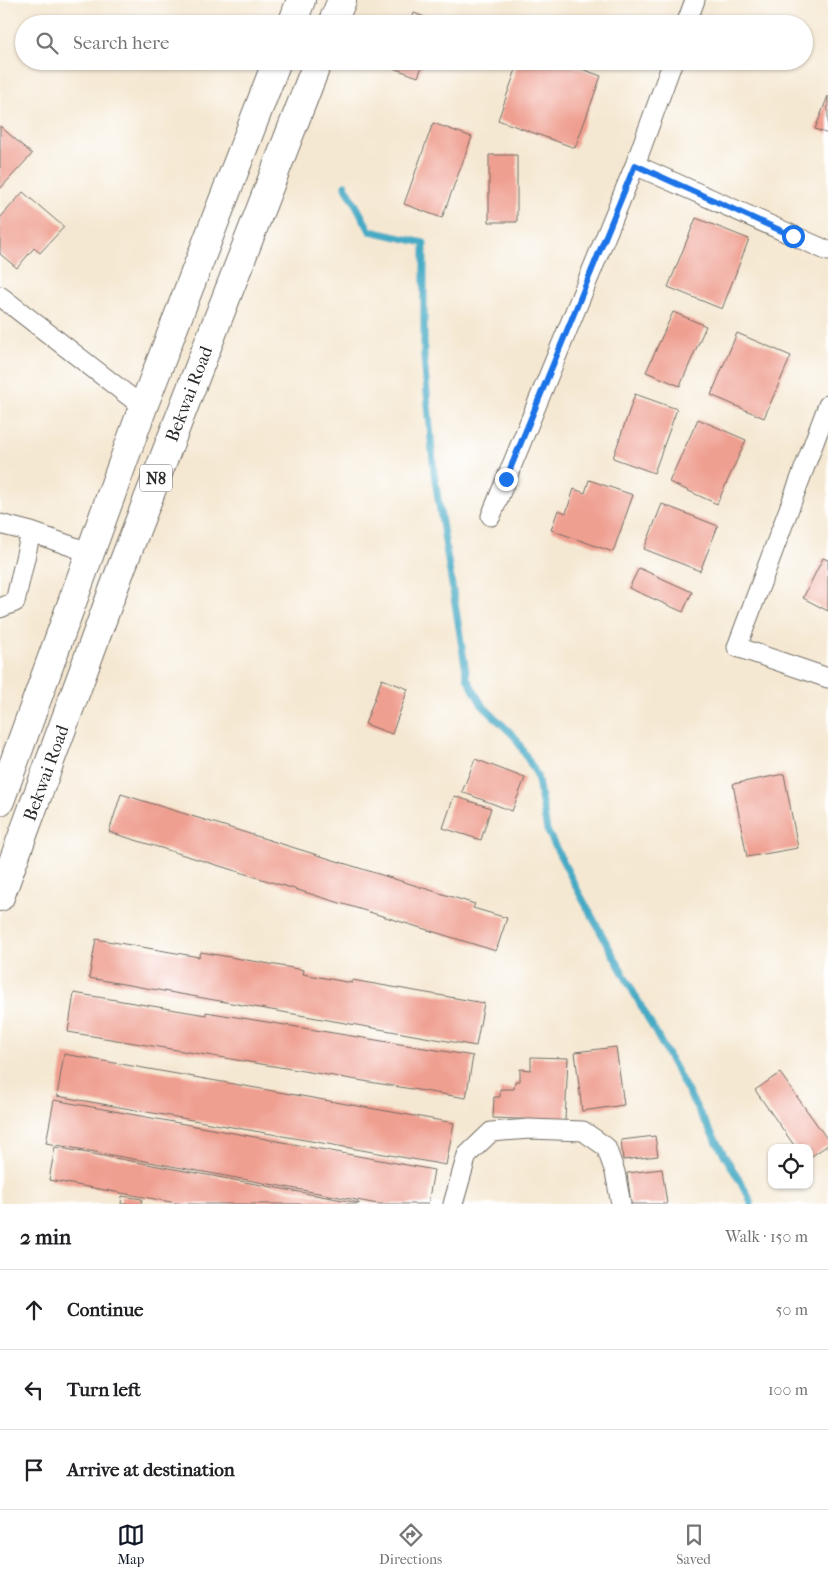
<!DOCTYPE html>
<meta charset="utf-8">
<style>
body{margin:0;font-family:"IM FELL French Canon",serif;background:#f6f6f6;color:#202124}
.controls{position:absolute;right:15px;bottom:15px;display:grid;overflow:hidden;border-radius:10px;box-shadow:0 1px 4px #0004}
.controls button{width:45px;height:45px;display:grid;place-items:center;padding:0;border:0;border-bottom:1px solid #e0e0e0;background:#fff;color:#202124;font:25px sans-serif}
.stop{position:absolute;width:15px;height:15px;margin:-11px;border:4px solid #1a73e8;border-radius:50%;background:#fff}
.stop.end{background:#1a73e8;border-color:#fff;box-shadow:0 1px 5px #0008}
.list{margin:0;padding:0;list-style:none}
h2{display:flex;justify-content:space-between;align-items:center;height:65px;margin:0;padding:0 20px;font-size:21px}
h2 small{font-size:16px;font-weight:400;color:#757577}
.list li{display:grid;grid-template-columns:32px 1fr auto;gap:15px;align-items:center;box-sizing:border-box;height:80px;padding:0 20px;border-top:1px solid #e0e0e0}
.list b{display:block;font-size:19px;white-space:nowrap}
.list em{font-size:16px;font-style:normal;color:#757577}
.icon{flex:none;width:28px;height:28px;fill:none;stroke:currentColor;stroke-width:2;stroke-linecap:round;stroke-linejoin:round}
.map{position:relative;flex:none;width:828px;height:1204px;overflow:hidden}
.search{position:absolute;background:#fff;box-shadow:0 1px 4px #0004;left:15px;right:15px;top:15px;height:55px;display:flex;align-items:center;gap:12px;box-sizing:border-box;padding:0 18px;border-radius:28px;color:#757577;font-size:19px}
.sheet{height:305px;background:#fff}
nav{display:flex;justify-content:space-around;align-items:center;box-sizing:border-box;height:70px;border-top:1px solid #e0e0e0;background:#fff;font-size:14px;color:#757577}
nav a{display:grid;justify-items:center;gap:2px}
nav .on{color:#111827}
.map>svg:first-child{display:block}
.lines{fill:none;stroke-linecap:round;stroke-linejoin:round}
.stream{stroke:#46aac5;stroke-width:7}
.building{fill:#ef9f90}
.minor-casing{stroke:#726d65;stroke-width:21}
.trunk-casing{stroke:#726d65;stroke-width:30}
.minor{stroke:#fff;stroke-width:19}
.trunk{stroke:#fff;stroke-width:28}
.route{stroke:#1a73e8;stroke-width:6}
.labels{text-anchor:middle;stroke-width:4;stroke-linejoin:round;paint-order:stroke}
.shield{fill:#fff;stroke:#6b6b6b;stroke-width:1}
.shield-label{font-size:16px;font-weight:bold;fill:#2b2b2b}
.street-label{font-size:18px;fill:#2b2b2b;stroke:#fff}
</style>
<div class="map">
<svg width="828" height="1204" viewBox="0 0 828 1204">
<rect width="100%" height="100%" fill="#fff"/>
<filter id="ink" filterUnits="userSpaceOnUse"><feTurbulence type="fractalNoise" baseFrequency=".02" numOctaves="2"/><feDisplacementMap in="SourceGraphic" scale="10" xChannelSelector="R" yChannelSelector="G"/><feConvolveMatrix kernelMatrix="1 2 1 2 8 2 1 2 1" color-interpolation-filters="sRGB"/></filter>
<filter id="wash" filterUnits="userSpaceOnUse"><feTurbulence type="fractalNoise" baseFrequency=".0096" numOctaves="4" result="noise"/><feDisplacementMap in="SourceGraphic" scale="20" xChannelSelector="R" yChannelSelector="G"/><feGaussianBlur stdDeviation="1.12" result="paint"/><feColorMatrix in="noise" values="0 0 0 0 0 0 0 0 0 0 0 0 0 0 0 0 0 1.4 0 .05"/><feComposite in="paint" operator="in"/></filter>
<g filter="url(#wash)">
<rect width="100%" height="100%" fill="#f5e8d2"/>
<g class="lines">
<!-- stream -->
<path class="stream" d="M345,185L370,231L424,243V358L434,473L467,678L482,705L515,737L537,775L547,830L577,889L699,1112L748,1195L751,1204"/>
</g>
<g id="blocks">
<!-- building -->
<path class="building" d="M414,13L438,22V20L448,24H410Z
M396,61H424L418,77L393,68Z
M519,61H560L601,76L575,148L498,120Z
M828,96V134L815,129Z
M433,123L472,137L442,218L404,204Z
M0,126L32,154L0,189Z
M489,155H517V222H489Z
M23,192L64,227L40,253L34,248L17,268L0,254V218Z
M696,218L749,239L722,309L668,287Z
M673,312L706,326L680,386L646,372Z
M737,333L791,356L764,418L711,395Z
M635,394L677,409L654,473L613,458Z
M698,419L746,440L717,504L669,482Z
M589,480L633,495L613,552L551,530L558,510L566,513L574,489L585,493Z
M662,504L718,526L700,571L644,549Z
M823,558L828,560V611L803,598Z
M639,568L692,592L683,612L629,588Z
M382,679L408,689L392,734L365,724Z
M475,759L525,778L512,811L462,792Z
M784,774L798,848L747,857L733,784Z
M121,794L475,904L473,908L507,918L496,951L109,832Z
M454,796L491,808L481,840L443,828Z
M96,939L199,957L201,952L304,970L303,974L352,983V980L484,1003L476,1046L89,978Z
M74,993L206,1015V1012L473,1056L466,1098L68,1032Z
M616,1047L624,1105L582,1111L575,1052Z
M64,1054L454,1123L446,1165L57,1096Z
M531,1057L568,1058L565,1121L493,1118L494,1097H500V1089H514L515,1081H520V1069L531,1070Z
M780,1073L828,1140V1145L809,1158V1148H796L755,1090Z
M54,1100L434,1170L428,1204H378L46,1143Z
M655,1136L658,1156L623,1160L621,1140Z
M55,1147L359,1203V1204H182L49,1180Z
M662,1169L667,1204H631L627,1173Z
M122,1196L142,1199L141,1204H121Z"/>
</g>
</g>
<g filter="url(#ink)">
<use href="#blocks" fill-opacity="0" stroke="#726d65" stroke-width="1"/>
<g class="lines">
<defs>
<path id="minor" d="M686,24L695,0
M635,165L828,251
M0,296L143,407
M828,405L737,647L828,678
M491,516L635,165L673,61
M0,524L31,532L91,553
M0,608L15,602L31,532
M453,1204L467,1155L491,1132L529,1129L583,1131L606,1147L615,1172L621,1204"/>
<path id="trunk" d="M292,24L301,0
M332,24L342,0
M0,801L143,407L277,61
M0,897L122,566L318,61"/>
</defs>
<!-- minor casing -->
<use href="#minor" class="minor-casing"/>
<!-- trunk casing -->
<use href="#trunk" class="trunk-casing"/>
<!-- minor -->
<use href="#minor" class="minor"/>
<!-- trunk -->
<use href="#trunk" class="trunk"/>
</g>
</g>
<g class="lines" filter="url(#ink)">
<!-- route -->
<path class="route" d="M506,479L635,165L793,236"/>
</g>
<g class="labels">
<!-- shield labels -->
<rect class="shield" x="140" y="464.5" width="32" height="27" rx="4"/>
<g class="shield-label">
<text x="156" y="484">N8</text>
</g>
<!-- street labels -->
<g class="street-label">
<text transform="translate(189 394) rotate(-69)" y="6">Bekwai Road</text>
<text transform="translate(46 773) rotate(-70)" y="6">Bekwai Road</text>
</g>
</g>
</svg>
<div class="controls">
<button><svg class="icon" aria-label="locate" viewBox="0 0 24 24"><circle cx="12" cy="12" r="6"/><path d="M12 2v4M12 18v4M2 12h4M18 12h4"/></svg></button>
</div>
<div class="stop" style="left:793px;top:236px"></div>
<div class="stop end" style="left:506px;top:479px"></div>
<div class="search"><svg class="icon" aria-label="search" viewBox="0 0 24 24"><circle cx="10" cy="10" r="6"/><path d="M15 15l6 6"/></svg>Search here</div>
</div>
<section class="sheet">
<h2>2 min<small>Walk · 150 m</small></h2>
<ul class="list">
<li><svg class="icon" aria-label="ahead" viewBox="0 0 24 24"><path d="M12 20V5M6 11l6-6 6 6"/></svg><div><b>Continue</b></div><em>50 m</em></li>
<li><svg class="icon" aria-label="left" viewBox="0 0 24 24"><path d="M17 20v-9H6M10 6l-5 5 5 5"/></svg><div><b>Turn left</b></div><em>100 m</em></li>
<li><svg class="icon" aria-label="arrive" viewBox="0 0 24 24"><path d="M6 21V4h12l-3 4 3 4H6"/></svg><div><b>Arrive at destination</b></div></li>
</ul>
</section>
<nav>
<a class="on"><svg class="icon" aria-label="map" viewBox="0 0 24 24"><path d="M3 6l6-2 6 2 6-2v14l-6 2-6-2-6 2zM9 4v14M15 6v14"/></svg>Map</a>
<a><svg class="icon" aria-label="directions" viewBox="0 0 24 24"><path d="M12 3l9 9-9 9-9-9zM9 14v-3h6M13 9l2 2-2 2"/></svg>Directions</a>
<a><svg class="icon" aria-label="saved" viewBox="0 0 24 24"><path d="M7 4h10v16l-5-4-5 4z"/></svg>Saved</a>
</nav>
